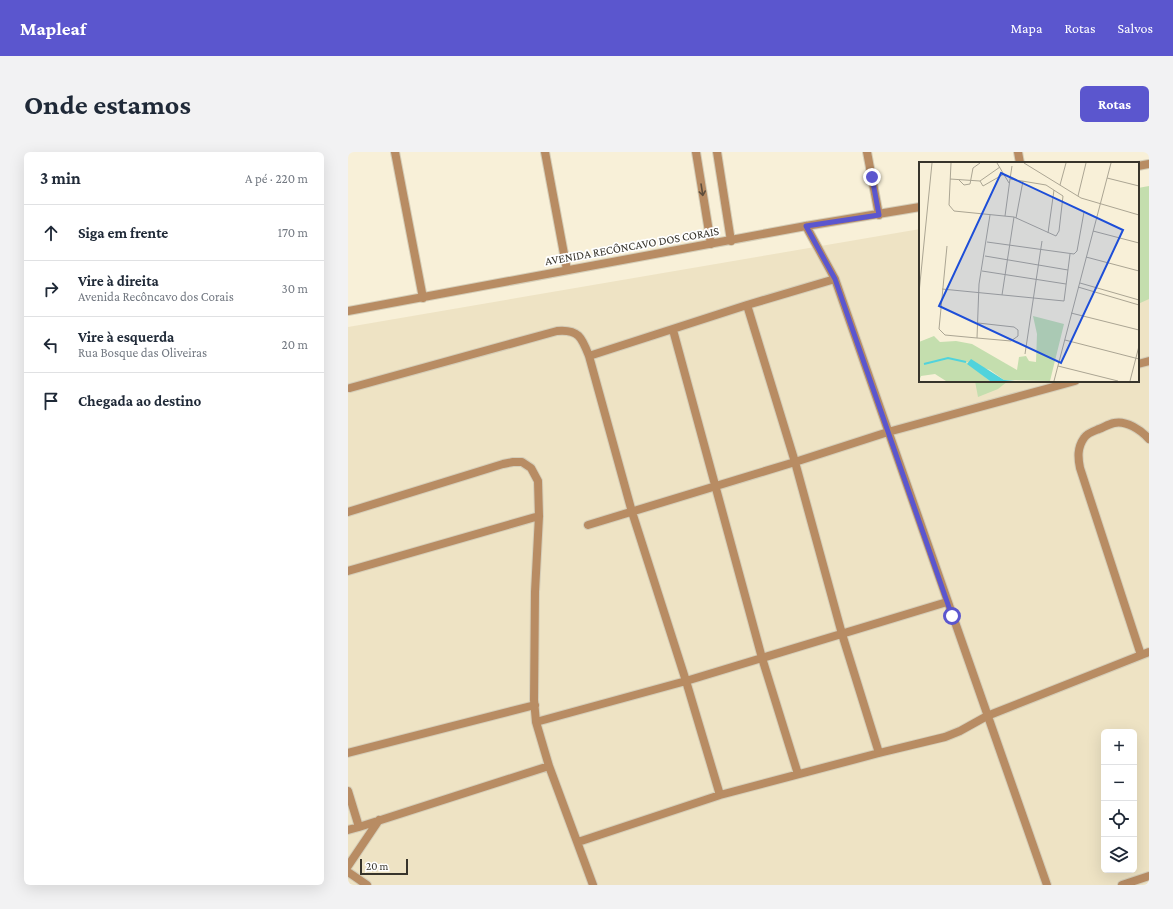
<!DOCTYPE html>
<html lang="pt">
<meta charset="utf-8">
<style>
body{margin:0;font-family:"Crimson Pro",serif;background:#f2f2f3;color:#1f2937}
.controls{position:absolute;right:12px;bottom:12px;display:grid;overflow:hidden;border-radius:6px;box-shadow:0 4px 16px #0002}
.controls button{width:36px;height:36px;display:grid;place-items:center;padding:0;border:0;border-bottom:1px solid #e0e1e3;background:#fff;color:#1f2937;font:20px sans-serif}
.scale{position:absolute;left:12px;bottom:10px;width:48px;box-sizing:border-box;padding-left:4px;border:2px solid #37342b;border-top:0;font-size:11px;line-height:14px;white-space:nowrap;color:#37342b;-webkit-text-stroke:3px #fff;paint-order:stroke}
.stop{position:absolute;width:12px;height:12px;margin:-9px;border:3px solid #5b56ce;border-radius:50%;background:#fff}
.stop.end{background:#5b56ce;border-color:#fff;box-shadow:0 1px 4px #0008}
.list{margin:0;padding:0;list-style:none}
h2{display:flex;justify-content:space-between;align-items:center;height:52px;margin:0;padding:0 16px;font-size:17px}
h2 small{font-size:13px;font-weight:400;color:#747a83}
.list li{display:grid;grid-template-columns:26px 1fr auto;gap:12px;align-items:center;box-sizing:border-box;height:56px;padding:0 16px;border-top:1px solid #e0e1e3}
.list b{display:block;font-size:15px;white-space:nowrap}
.list p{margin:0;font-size:13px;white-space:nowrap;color:#747a83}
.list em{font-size:13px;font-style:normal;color:#747a83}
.icon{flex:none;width:22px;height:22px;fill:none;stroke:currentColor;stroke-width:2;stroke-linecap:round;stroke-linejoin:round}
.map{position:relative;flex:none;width:801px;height:733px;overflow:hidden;border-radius:6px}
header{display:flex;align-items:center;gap:24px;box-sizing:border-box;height:56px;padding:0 20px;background:#5b56ce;color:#fff}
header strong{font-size:19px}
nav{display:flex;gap:22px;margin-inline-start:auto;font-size:14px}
.intro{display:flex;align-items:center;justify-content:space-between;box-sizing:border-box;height:96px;padding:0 24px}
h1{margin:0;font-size:28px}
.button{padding:10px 18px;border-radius:6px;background:#5b56ce;color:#fff;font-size:14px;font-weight:700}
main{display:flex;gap:24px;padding:0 24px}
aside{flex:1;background:#fff;border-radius:6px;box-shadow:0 4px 16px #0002}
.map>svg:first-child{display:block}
.built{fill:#eee3c4;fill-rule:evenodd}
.green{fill:#c4deae}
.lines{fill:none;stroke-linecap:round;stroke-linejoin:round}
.lane-casing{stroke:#d5ceb9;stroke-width:10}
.street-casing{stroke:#d5ceb9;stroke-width:10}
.lane{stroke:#b88c63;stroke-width:8}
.street{stroke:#b88c63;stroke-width:8}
.oneway{stroke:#5e4e3c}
.route{stroke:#5b56ce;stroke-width:5}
.labels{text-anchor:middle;stroke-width:3.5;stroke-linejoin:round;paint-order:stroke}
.street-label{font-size:12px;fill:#37342b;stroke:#fff}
.inset-river{fill:none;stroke:#50d3dc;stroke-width:2}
.inset-road{fill:none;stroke:#aba593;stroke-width:1}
.view{fill:#1d4ed8;fill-opacity:0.15;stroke:#1d4ed8;stroke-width:2}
.inset-edge{fill:none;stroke:#37342b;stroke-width:2}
</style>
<header>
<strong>Mapleaf</strong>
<nav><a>Mapa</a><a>Rotas</a><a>Salvos</a></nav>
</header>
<div class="intro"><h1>Onde estamos</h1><a class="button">Rotas</a></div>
<main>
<aside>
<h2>3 min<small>A pé · 220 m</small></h2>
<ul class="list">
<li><svg class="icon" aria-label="ahead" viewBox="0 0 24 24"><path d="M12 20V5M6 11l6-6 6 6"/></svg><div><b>Siga em frente</b></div><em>170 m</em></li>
<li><svg class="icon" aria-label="right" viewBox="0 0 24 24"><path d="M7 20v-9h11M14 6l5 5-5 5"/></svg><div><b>Vire à direita</b><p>Avenida Recôncavo dos Corais</p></div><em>30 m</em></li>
<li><svg class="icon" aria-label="left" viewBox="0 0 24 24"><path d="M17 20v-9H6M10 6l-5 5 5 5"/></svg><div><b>Vire à esquerda</b><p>Rua Bosque das Oliveiras</p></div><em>20 m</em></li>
<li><svg class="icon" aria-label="arrive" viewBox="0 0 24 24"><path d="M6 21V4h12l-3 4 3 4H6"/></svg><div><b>Chegada ao destino</b></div></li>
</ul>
</aside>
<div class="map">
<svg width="801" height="733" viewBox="0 0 801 733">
<rect width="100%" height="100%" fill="#f8f0d8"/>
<!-- built -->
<path class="built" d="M801,38V733H0V175L572,77V229H790V40ZM756,580H786V718H756Z"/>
<!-- green -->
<path class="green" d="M801,34V147L790,152V36Z
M627,229H660L650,237L630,245Z"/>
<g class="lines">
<defs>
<path id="lane" d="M458,74L487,127
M399,153L447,310L494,482L531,601
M325,178L414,506L450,622
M241,204L399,153L487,127L699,733
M790,212L801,209
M2,236L209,179C231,177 234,186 241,204L284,360L338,529L372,643
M0,360L155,312L165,310H174L183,316L190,329L191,364L187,440L186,548L188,570L201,614L245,733
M240,373L447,310L540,280L727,229
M0,419L191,364
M793,503L732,316C730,306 729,296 736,286C739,281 746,279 751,277C756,275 761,272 766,271C778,268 793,278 801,287
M188,570L338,529L599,450
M0,601L187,553
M0,639L11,675L201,614
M0,678L11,675
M230,690L372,643L531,601L597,585L612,579L639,564L801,500
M0,714L31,668
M0,720L19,733
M774,733L801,724"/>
<path id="street" d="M47,0L75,146
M197,0L219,118
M348,0L363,92
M369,0L383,89
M519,0L531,63
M670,0L672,11
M790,14L801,12
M0,159L458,74L572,55"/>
</defs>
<!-- lane casing -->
<use href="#lane" class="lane-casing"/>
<!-- street casing -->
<use href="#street" class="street-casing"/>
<!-- lane -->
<use href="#lane" class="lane"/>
<!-- street -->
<use href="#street" class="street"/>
</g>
<!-- one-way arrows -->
<defs><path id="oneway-shaft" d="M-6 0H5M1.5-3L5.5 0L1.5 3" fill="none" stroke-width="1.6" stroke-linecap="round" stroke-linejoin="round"/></defs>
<use class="oneway" href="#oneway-shaft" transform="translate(354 38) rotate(81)"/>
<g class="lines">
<!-- route -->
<path class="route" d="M524,25L531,63L458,74L487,127L604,464"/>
</g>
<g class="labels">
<!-- street labels -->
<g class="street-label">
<text transform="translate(284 94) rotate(-10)" y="4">AVENIDA RECÔNCAVO DOS CORAIS</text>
</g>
</g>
<!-- overview -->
<g transform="translate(571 10)">
<rect width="220" height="220" fill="#f8f0d8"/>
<path d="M114,154L145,162L131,219L85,218L71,208L47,200L71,219H27L16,212L2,214L0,219V180L15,174L21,180L37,179L53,182L98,208L100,195L107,194L110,199L117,200L118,172Z" fill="#c4deae"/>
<path d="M52,197L85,218L96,219H71L48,202Z" fill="#50d3dc"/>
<path class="inset-river" d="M5,202L29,196L47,200"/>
<path class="inset-road" d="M32,1L30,43L35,49L95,55L137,74L140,69L144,34L127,23L91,17L86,54M78,1L90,21M105,1L162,36L220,53M188,16L220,24M31,17L61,19L81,5M91,17L93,4M40,18L45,23L51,22L54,6L61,1M61,19L64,24L85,12M141,23L147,1M159,34L167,1M97,56L104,19M174,69L220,81M129,71L135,28M68,80L155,92L158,89L165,50M28,84L20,167L26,173L58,176L60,122L71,53M66,94L149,108M167,95L220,109M63,109L147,122M161,121L220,138M159,125L220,143M23,127L145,139L151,92M0,131L13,1M83,133L95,55M152,151L220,168M58,176L92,179L99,174V168L95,165L59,161M146,178L220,197M106,192L123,79M139,204L199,219M135,219L192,1M211,219L220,184"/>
<path class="view" d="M82,11L204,68L142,201L20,144Z"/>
<rect width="220" height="220" class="inset-edge"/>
</g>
</svg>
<div class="controls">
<button>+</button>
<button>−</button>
<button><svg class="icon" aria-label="locate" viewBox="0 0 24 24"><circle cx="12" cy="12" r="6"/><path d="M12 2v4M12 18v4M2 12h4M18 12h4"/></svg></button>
<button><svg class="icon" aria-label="layers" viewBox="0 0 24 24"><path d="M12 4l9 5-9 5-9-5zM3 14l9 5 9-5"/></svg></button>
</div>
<div class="scale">20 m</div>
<div class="stop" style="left:604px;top:464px"></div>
<div class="stop end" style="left:524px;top:25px"></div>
</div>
</main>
